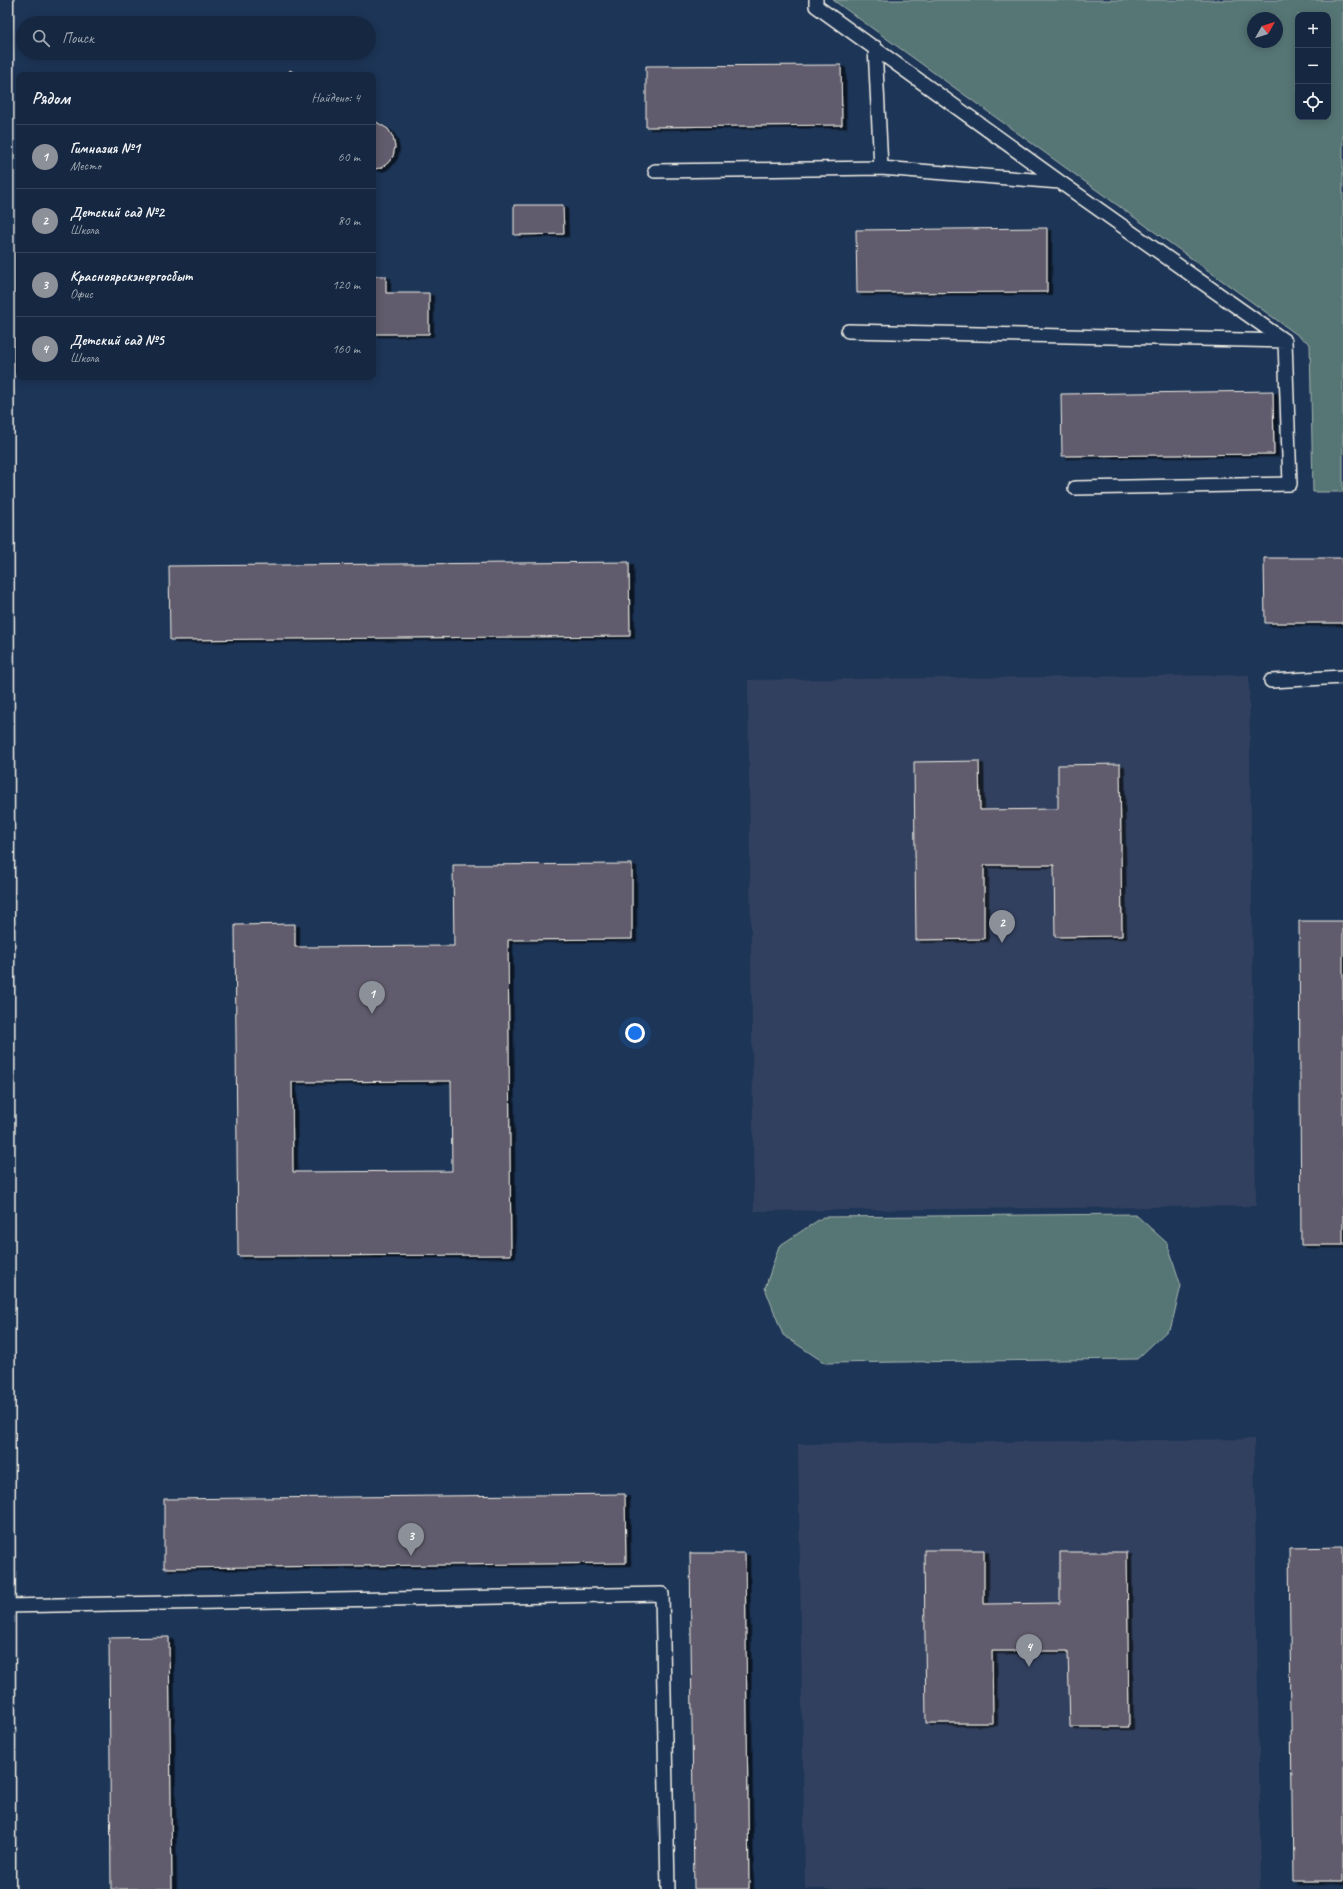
<!DOCTYPE html>
<html lang="ru">
<meta charset="utf-8">
<style>
body{margin:0;font-family:Caveat,sans-serif;background:#23344c;color:#f1f3f6}
.controls{position:absolute;right:12px;top:12px;display:grid;overflow:hidden;border-radius:8px;box-shadow:0 2px 10px #0003}
.controls button{width:36px;height:36px;display:grid;place-items:center;padding:0;border:0;border-bottom:1px solid #35445a;background:#162841;color:#f1f3f6;font:20px sans-serif}
.compass{position:absolute;left:1247px;top:12px;width:36px;height:36px;border-radius:50%;background:#162841;box-shadow:0 2px 10px #0003;rotate:51deg}
.you{position:absolute;left:635px;top:1033px;width:14px;height:14px;margin:-10px;border:3px solid #fff;border-radius:50%;background:#1a73e8;box-shadow:0 0 0 6px #1a73e833}
.badge{display:grid;place-items:center;width:26px;height:26px;border-radius:50%;background:#8c9099;color:#fff;font-size:13px;font-weight:700}
.pin{position:absolute;translate:-50% -33px;filter:drop-shadow(0 1px 2px #0008)}
.pin::after{content:'';position:absolute;top:21px;width:14px;height:12px;background:inherit;clip-path:polygon(0 0,100% 0,50% 100%)}
.list{margin:0;padding:0;list-style:none}
h2{display:flex;justify-content:space-between;align-items:center;height:52px;margin:0;padding:0 16px;font-size:17px}
h2 small{font-size:13px;font-weight:400;color:#9ea6b1}
.list li{display:grid;grid-template-columns:26px 1fr auto;gap:12px;align-items:center;box-sizing:border-box;height:64px;padding:0 16px;border-top:1px solid #35445a}
.list b{display:block;font-size:15px;white-space:nowrap}
.list p{margin:0;font-size:13px;white-space:nowrap;color:#9ea6b1}
.list em{font-size:13px;font-style:normal;color:#9ea6b1}
.icon{flex:none;width:22px;height:22px;fill:none;stroke:currentColor;stroke-width:2;stroke-linecap:round;stroke-linejoin:round}
.map{position:relative;flex:none;width:1343px;height:1889px;overflow:hidden}
.search{position:absolute;background:#162841;box-shadow:0 2px 10px #0003;left:16px;top:16px;width:360px;height:44px;display:flex;align-items:center;gap:10px;box-sizing:border-box;padding:0 14px;border-radius:22px;color:#9ea6b1;font-size:15px}
.panel{position:absolute;background:#162841;box-shadow:0 2px 10px #0003;left:16px;top:72px;width:360px;height:308px;border-radius:8px}
.map>svg:first-child{display:block}
.built{fill:#31415e}
.green{fill:#567675;stroke:#a5b4ae;fill-rule:evenodd}
.building{fill:#605c6d;stroke:#f4f1e8;fill-rule:evenodd;filter:url(#shadow)}
.lines{fill:none;stroke-linecap:round;stroke-linejoin:round}
.lane-casing{stroke:#f4f1e8;stroke-width:16}
.secondary-casing{stroke:#f4f1e8;stroke-width:25}
.lane{stroke:#1d3557;stroke-width:13}
.secondary{stroke:#1d3557;stroke-width:22}
</style>
<div class="map">
<svg width="1343" height="1889" viewBox="0 0 1343 1889">
<defs>
<filter id="shadow"><feDropShadow dx="4.5" dy="2.5" stdDeviation="0" flood-color="#0009"/></filter>
</defs>
<rect width="100%" height="100%" fill="#1d3557"/>
<filter id="ink" filterUnits="userSpaceOnUse"><feTurbulence type="fractalNoise" baseFrequency=".025" numOctaves="2"/><feDisplacementMap in="SourceGraphic" scale="8" xChannelSelector="R" yChannelSelector="G"/><feConvolveMatrix kernelMatrix="1 2 1 2 8 2 1 2 1" color-interpolation-filters="sRGB"/></filter>
<g filter="url(#ink)">
<!-- built -->
<path class="built" d="M1249,675L1256,1206L754,1211L748,680Z
M1254,1439L1261,1889H805L798,1444Z"/>
<!-- green -->
<path class="green" d="M833,0H1343V492H1313L1310,344ZM1298,15H1328V117H1298ZM1253,18H1277V42H1253Z
M1135,1214L1167,1243L1181,1286L1171,1327L1137,1359L825,1363L783,1335L765,1288L779,1246L823,1217Z"/>
<!-- building -->
<path class="building" d="M841,65L842,125L646,127V66Z
M290,70L298,75H287Z
M373,120L388,129L393,137L395,147L393,156L388,163L381,168L373,169Z
M514,205H563L564,234L514,235Z
M1047,228V292L857,293L856,230Z
M373,276H386V293H429V334H373Z
M1273,391L1274,454L1062,456L1061,394Z
M1264,558H1343V623H1265Z
M629,562L630,636L170,640L169,566Z
M979,761L980,810L1058,809V765L1120,764L1122,936L1055,937L1054,865H984V939L916,940L914,762Z
M632,864V939L508,940L511,1255L238,1256L235,925L295,924V947L454,946L453,865ZM451,1081L452,1171L293,1172L292,1082Z
M1299,921H1343V1245H1301Z
M625,1494L626,1563L164,1568V1499Z
M1343,1547V1881H1293L1289,1548Z
M924,1550H984V1604L1060,1603V1552H1127L1129,1727H1070L1068,1651H992L993,1723H926Z
M690,1553H745L749,1889H694Z
M169,1637L172,1889H111L109,1638Z"/>
<g class="lines">
<defs>
<path id="lane" d="M816,0V6L1060,182L1285,341L1290,484L1075,488
M875,47L881,168
M655,171L881,168L1060,182
M848,331L1285,341
M1271,681L1343,677
M4,1606L662,1594L668,1889"/>
<path id="secondary" d="M2,0L4,1889"/>
</defs>
<!-- lane casing -->
<use href="#lane" class="lane-casing"/>
<!-- secondary casing -->
<use href="#secondary" class="secondary-casing"/>
<!-- lane -->
<use href="#lane" class="lane"/>
<!-- secondary -->
<use href="#secondary" class="secondary"/>
</g>
</g>
</svg>
<div class="controls">
<button>+</button>
<button>−</button>
<button><svg class="icon" aria-label="locate" viewBox="0 0 24 24"><circle cx="12" cy="12" r="6"/><path d="M12 2v4M12 18v4M2 12h4M18 12h4"/></svg></button>
</div>
<svg class="compass" viewBox="-18 -18 36 36"><path d="M0-13l5 13h-10z" fill="#e53935"/><path d="M0 13l5-13h-10z" fill="#9ea6b1"/></svg>
<div class="you"></div>
<div class="pin badge" style="left:372px;top:1014px">1</div>
<div class="pin badge" style="left:1002px;top:943px">2</div>
<div class="pin badge" style="left:411px;top:1556px">3</div>
<div class="pin badge" style="left:1029px;top:1667px">4</div>
<div class="search"><svg class="icon" aria-label="search" viewBox="0 0 24 24"><circle cx="10" cy="10" r="6"/><path d="M15 15l6 6"/></svg>Поиск</div>
<section class="panel">
<h2>Рядом<small>Найдено: 4</small></h2>
<ul class="list">
<li><span class="badge">1</span><div><b>Гимназия №1</b><p>Место</p></div><em>60 m</em></li>
<li><span class="badge">2</span><div><b>Детский сад №2</b><p>Школа</p></div><em>80 m</em></li>
<li><span class="badge">3</span><div><b>Красноярскэнергосбыт</b><p>Офис</p></div><em>120 m</em></li>
<li><span class="badge">4</span><div><b>Детский сад №5</b><p>Школа</p></div><em>160 m</em></li>
</ul>
</section>
</div>
